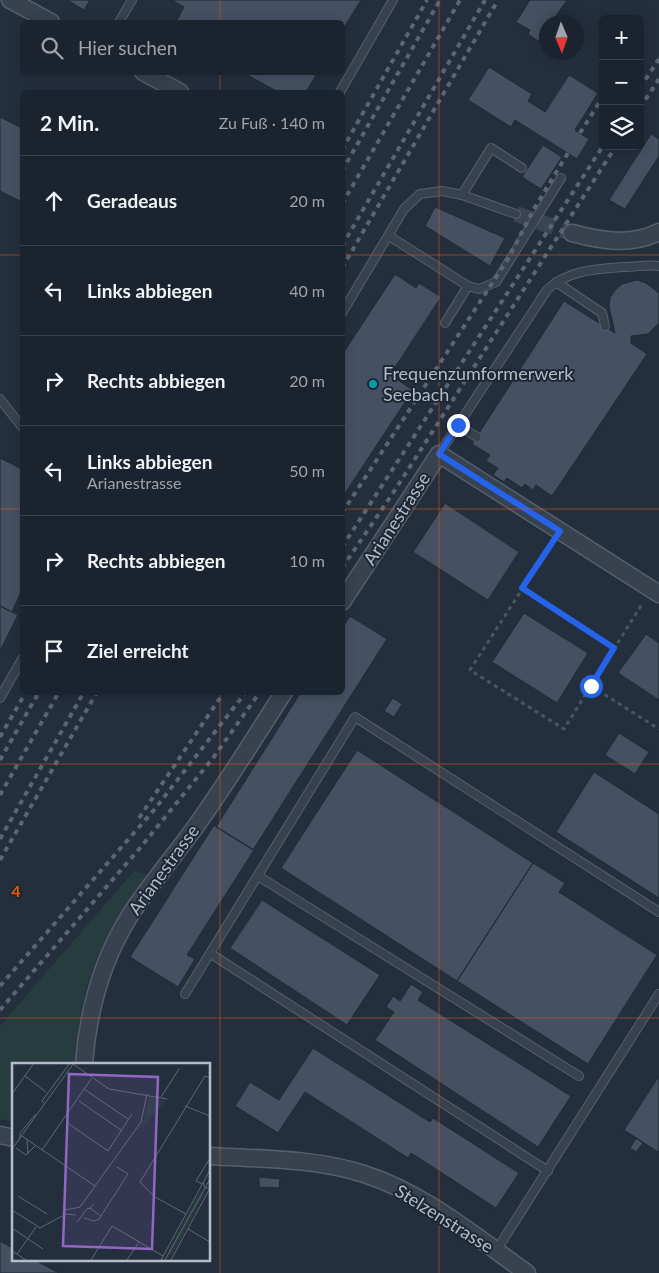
<!DOCTYPE html>
<html lang="de">
<meta charset="utf-8">
<style>
body{margin:0;font-family:Lato,sans-serif;background:#282f3a;color:#f1f3f6}
.controls{position:absolute;right:15px;top:15px;display:grid;overflow:hidden;border-radius:8px;box-shadow:0 2px 12px #0003}
.controls button{width:45px;height:45px;display:grid;place-items:center;padding:0;border:0;border-bottom:1px solid #39404a;background:#1b232e;color:#f1f3f6;font:25px sans-serif}
.compass{position:absolute;left:539px;top:15px;width:45px;height:45px;border-radius:50%;background:#1b232e;box-shadow:0 2px 12px #0003;rotate:178deg}
.stop{position:absolute;width:15px;height:15px;margin:-11px;border:4px solid #2563eb;border-radius:50%;background:#fff}
.stop.end{background:#2563eb;border-color:#fff;box-shadow:0 1px 5px #0008}
.list{margin:0;padding:0;list-style:none}
h2{display:flex;justify-content:space-between;align-items:center;height:65px;margin:0;padding:0 20px;font-size:21px}
h2 small{font-size:16px;font-weight:400;color:#a0a4aa}
.list li{display:grid;grid-template-columns:32px 1fr auto;gap:15px;align-items:center;box-sizing:border-box;height:90px;padding:0 20px;border-top:1px solid #39404a}
.list b{display:block;font-size:19px;white-space:nowrap}
.list p{margin:0;font-size:16px;white-space:nowrap;color:#a0a4aa}
.list em{font-size:16px;font-style:normal;color:#a0a4aa}
.icon{flex:none;width:28px;height:28px;fill:none;stroke:currentColor;stroke-width:2;stroke-linecap:round;stroke-linejoin:round}
.map{position:relative;flex:none;width:659px;height:1273px;overflow:hidden}
.search{position:absolute;background:#1b232e;box-shadow:0 2px 12px #0003;left:20px;top:20px;width:325px;height:55px;display:flex;align-items:center;gap:12px;box-sizing:border-box;padding:0 18px;border-radius:8px;color:#a0a4aa;font-size:19px}
.panel{position:absolute;background:#1b232e;box-shadow:0 2px 12px #0003;left:20px;top:90px;width:325px;height:605px;border-radius:8px}
.map>svg:first-child{display:block}
.green{fill:#263c3f}
.building{fill:#455162;stroke:#1f2835}
.lines{fill:none;stroke-linecap:round;stroke-linejoin:round}
.street-tunnel{stroke:#3a4453;stroke-width:16;stroke-dasharray:16 8;stroke-linecap:butt}
.lane-casing{stroke:#565f6c;stroke-width:10}
.street-casing{stroke:#565f6c;stroke-width:19}
.path{stroke:#44595c;stroke-width:3;stroke-dasharray:4 4;stroke-linecap:butt}
.lane{stroke:#38414e;stroke-width:8}
.street{stroke:#38414e;stroke-width:16}
.rail{stroke:#5a6575;stroke-width:4;stroke-dasharray:5 5;stroke-linecap:butt}
.route{stroke:#2563eb;stroke-width:6}
.grid{fill:none;stroke:#e8590c;stroke-width:1;stroke-opacity:0.55}
.culture-dot{fill:#0f9aa8;stroke:#1d2633;stroke-width:2}
.labels{text-anchor:middle;stroke-width:4;stroke-linejoin:round;paint-order:stroke}
.poi-label{font-size:18px;fill:#b4bcc9;stroke:#1d2633;text-anchor:start}
.street-label{font-size:18px;fill:#b4bcc9;stroke:#1d2633}
.inset-road{fill:none;stroke:#5e6776;stroke-width:1}
.view{fill:#9266c3;fill-opacity:0.15;stroke:#9266c3;stroke-width:2.5}
.inset-edge{fill:none;stroke:#b4bcc9;stroke-width:2.5}
.grid-label{font-size:16px;text-anchor:middle;font-weight:bold;fill:#e8590c;stroke:#1d2633;stroke-width:4;stroke-linejoin:round;paint-order:stroke}
</style>
<div class="map">
<svg width="659" height="1273" viewBox="0 0 659 1273">
<rect width="100%" height="100%" fill="#242f3e"/>
<!-- green -->
<path class="green" d="M134,871L147,874C117,916 91,959 81,1011C78,1029 78,1047 75,1064H14V1122L0,1119V1026Z"/>
<!-- building -->
<path class="building" d="M67,0H90L84,10Z
M172,0H361L342,31V22H176L184,7Z
M530,0H567L552,22H546V32L538,41L528,34L530,30L516,22Z
M489,67L532,94L528,101L545,112L569,75L598,93L575,130L589,139L577,159L515,120L511,127L468,100Z
M242,72H318L306,92H278Z
M0,117L22,128V202L0,191Z
M651,134L659,139V156L625,209L609,200Z
M543,145L562,157L541,189L522,177Z
M435,207L505,238L490,266L425,226Z
M395,274L416,288L419,283L441,297L390,375L413,390L342,498V355Z
M637,280L646,283L659,293V323L648,334L631,336V343L647,354L552,496L536,485L533,490L525,484L522,488L507,478L504,482L493,475L498,468L486,461L490,455L472,444L564,301L615,333L609,307L610,298L615,290L622,284Z
M0,458L22,469V590L12,612L0,606Z
M445,503L519,552L488,600L413,552Z
M0,606L18,615L0,651Z
M524,613L588,653L557,703L492,662Z
M350,616L387,639L253,850L216,827L301,692H342V628Z
M646,634L659,643V700L618,673Z
M393,698L402,704L394,717L384,711Z
M619,733L649,752L635,774L605,755Z
M357,750L533,863L457,981L281,868Z
M594,772L659,814V898L556,832Z
M214,825L254,850L187,955L195,959L178,987L130,957Z
M533,863L565,883L559,892L657,955L588,1064L457,981Z
M262,900L380,975L347,1025L230,948Z
M411,984L423,992L418,1000L571,1096L538,1147L375,1040L394,1012L386,1007L393,996L400,1001Z
M313,1048L430,1122L433,1118L519,1173L496,1208L411,1153L408,1158L305,1092L278,1133L235,1106L250,1082L279,1100Z
M659,1076V1151L658,1152L624,1130Z
M636,1138L643,1143L636,1152L630,1148Z
M259,1177L280,1179L279,1188L259,1187Z
M0,1241L14,1249V1259H33L59,1273H0Z"/>
<g class="lines">
<!-- street-tunnel -->
<path class="street-tunnel" d="M516,214L572,233"/>
<defs>
<path id="lane" d="M119,22L132,0
M340,92L393,0
M462,195L491,148L522,168
M389,236L468,286L445,323
M556,282L602,313L605,326
M468,286L479,289L496,282L561,178
M342,313L404,209L420,194L442,191L462,195L516,214
M0,399L22,427
M458,425L477,437
M439,454L547,290C568,270 596,269 624,267C636,267 647,264 659,266
M0,698L22,659
M258,876L579,1076
M211,954L548,1171
M185,994L355,717L659,912
M496,1251L659,994"/>
<path id="street" d="M10,0L51,22
M143,72L180,92
M572,233C602,241 631,246 659,232
M342,602L439,454L659,594
M84,1064C88,1012 101,962 129,917C151,882 179,851 203,816C231,776 257,734 284,692
M0,1135L14,1138
M209,1156C260,1159 315,1158 364,1174C424,1193 476,1237 527,1273"/>
</defs>
<!-- lane casing -->
<use href="#lane" class="lane-casing"/>
<!-- street casing -->
<use href="#street" class="street-casing"/>
<!-- path -->
<path class="path" d="M550,546L470,670L564,729L642,604
M523,589L615,648
M591,686L659,729"/>
<!-- lane -->
<use href="#lane" class="lane"/>
<!-- street -->
<use href="#street" class="street"/>
<!-- rail -->
<path class="rail" d="M640,88L659,59
M640,108L659,79
M580,133L599,103
M342,150L427,0
M342,171L440,0
M342,204L460,0
M342,246L485,0
M342,268L498,0
M342,513L508,259L535,207L568,153
M342,547L603,146
M342,568L393,493L616,146
M0,737L26,692
M0,760L39,692
M0,795L59,692
M139,818L224,692
M0,839L84,692
M0,860L97,692
M0,986L154,810L246,692
M0,1010L140,848L213,758L260,692"/>
</g>
<g class="lines">
<!-- route -->
<path class="route" d="M458,425L439,454L560,531L522,588L614,648L591,686"/>
</g>
<!-- grid -->
<path class="grid" d="M220,0V22M439,0V1273M220,72V92M0,255H22M342,255H659M0,509H22M342,509H659M220,692V1273M0,764H659M0,1018H659"/>
<!-- markers -->
<circle class="culture-dot" cx="373" cy="384" r="5"/>
<g class="labels">
<!-- poi labels -->
<g class="poi-label">
<text x="383" y="380">Frequenzumformerwerk<tspan x="383" dy="21">Seebach</tspan></text>
</g>
<!-- street labels -->
<g class="street-label">
<text transform="translate(397 519) rotate(-57)" y="6">Arianestrasse</text>
<text transform="translate(164 870) rotate(-54)" y="6">Arianestrasse</text>
<text transform="translate(444 1219) rotate(32)" y="6">Stelzenstrasse</text>
</g>
</g>
<!-- overview -->
<g transform="translate(12 1063)">
<rect width="198" height="198" fill="#242f3e"/>
<path d="M137,34L154,38L125,68L132,56ZM188,128L193,130L160,192L155,190Z" fill="#263c3f"/>
<path class="inset-road" d="M61,1L97,26L155,36M13,13L34,29M72,26L116,56M0,31L22,0M149,34L167,6M67,38L109,67M32,40L30,38L58,0M173,43L198,53M54,59L96,88L120,51M10,73L83,123M8,75V70L24,51M15,76L16,91M4,85L14,92L24,82M0,86L62,0M30,87L79,16M190,121L184,118L198,95M6,133L35,151M82,141L78,145L89,153M52,143L54,147L68,144L129,59L135,31M0,147L28,165L54,151L64,152M174,151L143,134L128,119L193,13L198,15M72,155L82,158L87,156L116,111L105,104M65,159L75,146L78,145M0,165L31,186M176,166L198,179M0,188L14,197M5,191L24,164M79,197L100,163L151,193M115,197L127,179M149,197L198,107M153,197L198,116M159,197L198,125H193L191,118"/>
<path class="view" d="M57,11L146,14L140,186L51,183Z"/>
<rect width="198" height="198" class="inset-edge"/>
</g>
<g class="grid-label">
<text x="16" y="897">4</text>
</g>
</svg>
<div class="controls">
<button>+</button>
<button>−</button>
<button><svg class="icon" aria-label="layers" viewBox="0 0 24 24"><path d="M12 4l9 5-9 5-9-5zM3 14l9 5 9-5"/></svg></button>
</div>
<svg class="compass" viewBox="-18 -18 36 36"><path d="M0-13l5 13h-10z" fill="#e53935"/><path d="M0 13l5-13h-10z" fill="#a0a4aa"/></svg>
<div class="stop" style="left:591px;top:686px"></div>
<div class="stop end" style="left:458px;top:425px"></div>
<div class="search"><svg class="icon" aria-label="search" viewBox="0 0 24 24"><circle cx="10" cy="10" r="6"/><path d="M15 15l6 6"/></svg>Hier suchen</div>
<section class="panel">
<h2>2 Min.<small>Zu Fuß · 140 m</small></h2>
<ul class="list">
<li><svg class="icon" aria-label="ahead" viewBox="0 0 24 24"><path d="M12 20V5M6 11l6-6 6 6"/></svg><div><b>Geradeaus</b></div><em>20 m</em></li>
<li><svg class="icon" aria-label="left" viewBox="0 0 24 24"><path d="M17 20v-9H6M10 6l-5 5 5 5"/></svg><div><b>Links abbiegen</b></div><em>40 m</em></li>
<li><svg class="icon" aria-label="right" viewBox="0 0 24 24"><path d="M7 20v-9h11M14 6l5 5-5 5"/></svg><div><b>Rechts abbiegen</b></div><em>20 m</em></li>
<li><svg class="icon" aria-label="left" viewBox="0 0 24 24"><path d="M17 20v-9H6M10 6l-5 5 5 5"/></svg><div><b>Links abbiegen</b><p>Arianestrasse</p></div><em>50 m</em></li>
<li><svg class="icon" aria-label="right" viewBox="0 0 24 24"><path d="M7 20v-9h11M14 6l5 5-5 5"/></svg><div><b>Rechts abbiegen</b></div><em>10 m</em></li>
<li><svg class="icon" aria-label="arrive" viewBox="0 0 24 24"><path d="M6 21V4h12l-3 4 3 4H6"/></svg><div><b>Ziel erreicht</b></div></li>
</ul>
</section>
</div>
